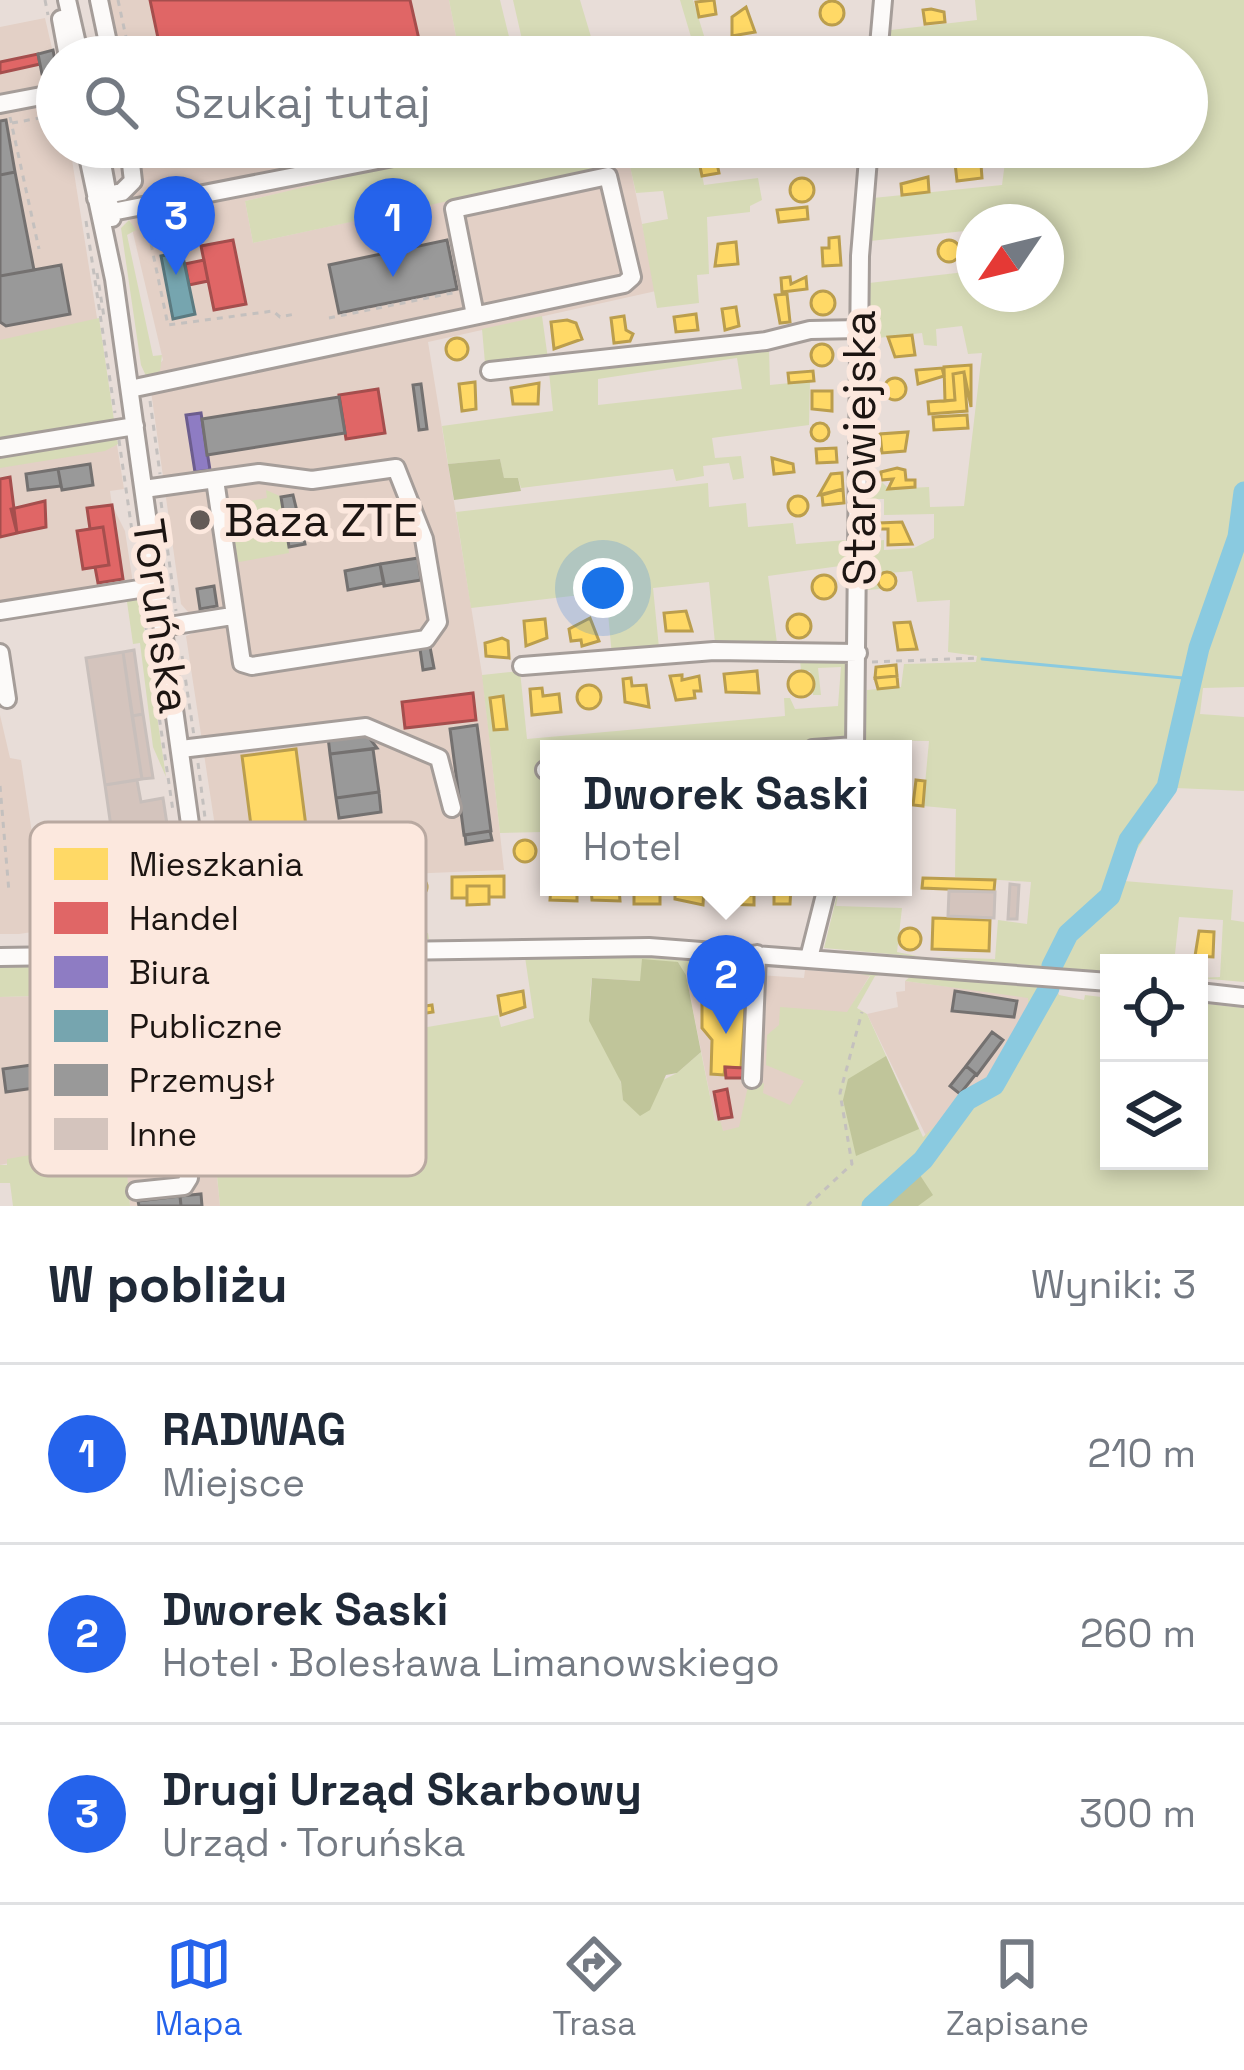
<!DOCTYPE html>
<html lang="pl">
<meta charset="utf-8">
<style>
body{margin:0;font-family:"Space Grotesk",sans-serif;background:#f6f6f7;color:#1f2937}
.controls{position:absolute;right:36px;bottom:36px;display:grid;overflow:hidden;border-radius:0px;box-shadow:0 6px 18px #0003}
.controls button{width:108px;height:108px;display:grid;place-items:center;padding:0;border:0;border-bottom:3px solid #e0e1e3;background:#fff;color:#1f2937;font:60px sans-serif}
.compass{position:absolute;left:956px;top:204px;width:108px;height:108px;border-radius:50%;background:#fff;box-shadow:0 6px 18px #0003;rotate:235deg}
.you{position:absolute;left:603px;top:588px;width:42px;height:42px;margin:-30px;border:9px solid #fff;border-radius:50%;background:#1a73e8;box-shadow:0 0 0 18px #1a73e833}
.badge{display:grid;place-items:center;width:78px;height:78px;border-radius:50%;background:#2563eb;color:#fff;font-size:39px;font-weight:700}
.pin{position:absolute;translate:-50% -99px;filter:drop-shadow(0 3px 6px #0008)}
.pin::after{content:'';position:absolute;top:63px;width:42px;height:36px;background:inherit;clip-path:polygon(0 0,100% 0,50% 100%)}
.popup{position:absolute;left:540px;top:740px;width:372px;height:156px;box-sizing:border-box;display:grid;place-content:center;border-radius:0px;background:#fff;filter:drop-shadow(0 3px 9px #0005);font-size:39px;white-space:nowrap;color:#747a83}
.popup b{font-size:45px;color:#1f2937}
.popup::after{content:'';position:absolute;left:50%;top:100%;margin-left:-24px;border:24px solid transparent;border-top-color:#fff}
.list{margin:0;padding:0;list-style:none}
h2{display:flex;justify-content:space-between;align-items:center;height:156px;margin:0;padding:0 48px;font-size:51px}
h2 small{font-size:39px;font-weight:400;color:#747a83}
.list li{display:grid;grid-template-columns:78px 1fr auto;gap:36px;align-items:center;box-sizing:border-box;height:180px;padding:0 48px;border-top:3px solid #e0e1e3}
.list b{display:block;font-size:45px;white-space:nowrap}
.list p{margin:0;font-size:39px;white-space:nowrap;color:#747a83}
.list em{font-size:39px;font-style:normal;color:#747a83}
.icon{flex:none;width:66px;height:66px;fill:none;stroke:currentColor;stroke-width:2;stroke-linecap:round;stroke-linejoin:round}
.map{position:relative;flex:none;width:1244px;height:1206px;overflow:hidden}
.search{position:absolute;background:#fff;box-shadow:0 6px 18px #0003;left:36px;right:36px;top:36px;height:132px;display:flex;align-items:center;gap:30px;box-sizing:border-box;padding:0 42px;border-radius:66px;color:#747a83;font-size:45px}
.sheet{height:696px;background:#fff}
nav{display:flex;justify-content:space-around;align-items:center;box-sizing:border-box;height:168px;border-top:3px solid #e0e1e3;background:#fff;font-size:33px;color:#747a83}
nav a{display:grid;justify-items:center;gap:6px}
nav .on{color:#2563eb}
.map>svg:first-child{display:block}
.built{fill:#e3d0c6}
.green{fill:#d7dbb7;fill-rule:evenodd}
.forest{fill:#c0c59a}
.homes{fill:#ffd966;stroke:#bb9e4d;stroke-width:3}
.shops{fill:#e06666;stroke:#a54e4d;stroke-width:3}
.offices{fill:#8e7cc3;stroke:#6c5d8e;stroke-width:3}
.public{fill:#76a5af;stroke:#5b7a80;stroke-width:3}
.industry{fill:#999;stroke:#747170;stroke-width:3}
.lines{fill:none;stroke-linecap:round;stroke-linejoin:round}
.stream{stroke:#8acae0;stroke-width:3}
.river{stroke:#8acae0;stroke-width:21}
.building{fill:#d4c4bd;stroke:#c8bfbb;stroke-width:3}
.minor-casing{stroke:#a59d99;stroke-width:22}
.path{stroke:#c4c0be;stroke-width:3;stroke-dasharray:6 6;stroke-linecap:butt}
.minor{stroke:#fcfaf9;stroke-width:16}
.poi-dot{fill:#635b57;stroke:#fce8de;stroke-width:4.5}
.labels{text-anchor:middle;stroke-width:12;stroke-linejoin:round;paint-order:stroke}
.street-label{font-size:45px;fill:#1c1512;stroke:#fce8de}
.poi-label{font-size:45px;fill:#1c1512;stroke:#fce8de;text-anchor:start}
.key{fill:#fce8de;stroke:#b9a9a1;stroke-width:3}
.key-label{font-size:33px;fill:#1c1512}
</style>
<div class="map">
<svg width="1244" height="1206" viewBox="0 0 1244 1206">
<rect width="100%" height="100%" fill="#e8ddd8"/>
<!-- built -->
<path class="built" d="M92,0H449L460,57H104Z
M45,18L57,70V147H70L124,489L110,491L112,505L125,531L133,583L0,602V27Z
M122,147H379L384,170L245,201L253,243L629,161L656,291L428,342L483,680L504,870L332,877L324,833L218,846L186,636L203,629L181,604L149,377L163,360L129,216Z
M0,715L10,758L21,760L38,873L34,891L39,931L19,934H0Z
M685,970L804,978L805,970L870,975L732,1206Z
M905,981L1028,997V1010L985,1081L927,1138L867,1014L898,1007L896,992L905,991Z
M198,992L220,1206H130L123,1139L0,1165V997Z"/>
<!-- green -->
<path class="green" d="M449,0H500L514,57H460Z
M513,0H580L597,57H526Z
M680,0H693L709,52L825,36L827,57H697Z
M975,0H1244V687L1203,688L1200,714L1244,717V791L1176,788L1136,851L1124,881L1233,890L1231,920L1244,922V982L1199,978L1220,977L1223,920L1179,917L1174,963H1109V972L932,957L995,959L998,920L1027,924L1031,882L955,877L956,809L923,806L929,741L865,740L867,690L901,687L904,664L976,662L977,656L948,652L950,600L917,602L912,571L878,574L879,589L868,590V542L884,540V550L914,548L934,538V514L884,515V499H868V484L882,482L889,489L929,487L930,507L964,506L982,353L968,354L962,326L936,329L937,346L924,345L922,333L869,339V283L974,271V294H1046V222H974V230L870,241L873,198L1002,185L1007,147H1187V57H888L891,30L977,20Z
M474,147H697L704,185L758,178L762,200L750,206V212L707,217L709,274L697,275L699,303L657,308L642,224L668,219L663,191L636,193L629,162L253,243L245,201Z
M129,220L136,230L127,235L153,356L162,355L160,371L146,376L141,365L121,228Z
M542,316L548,359L485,363L482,329Z
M99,318L114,420L0,440V340Z
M790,339V344L769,348L770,385L810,381L809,425L712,438L715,458L741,456L744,478L733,480L729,463L703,466L704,476L676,481L673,469L521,488L518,478L504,479L500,459L448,464L442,426L553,411L549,372ZM737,358L742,389L598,405V379Z
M117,438L118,444L105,451L0,468V455Z
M708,483L709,507L746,503L748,527L793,523L796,544L847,540L850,518V591L847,565L768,576L777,643L847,645L849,605V647L715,643L709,582L653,588L659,648L612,656L606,592L471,608L456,512Z
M266,490L282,497L289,553L239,562L232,555L227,505L267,498Z
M139,593L166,777L153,747L140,643L133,644L126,595Z
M800,660L850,661L847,739L843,742L754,749H549V870H544L543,832L500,833L482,675L520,671L527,739L785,716L784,698H790L795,709L838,706L841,667L818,668L821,695H813L810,671H801Z
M398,874L406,933H428L429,939L355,941L351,876Z
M839,887L836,906L902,908L897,952L922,957L824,948Z
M607,955L749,965L746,974L686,970V975L678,962L640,981L592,978C581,1042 623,1053 623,1100L677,1073L701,1052L715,1121L720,1120L723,1131L739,1127L748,1086L764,1083L763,1093L790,1105L804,1081L766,1065L767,1035L779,1025L780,1007L847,1012L870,976L852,972L884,974L875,976L857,1008L867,1014L923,1137L950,1112L955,1098L985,1081L1028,1010V998L905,981L911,976L1056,988L1059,995L1084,1000L1085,995L1109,998V1161H1199V1003L1244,1008V1206H220L202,1025L266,1015L273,1044L308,1036L310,1047L498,1015L501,1027L534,1018L525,957Z
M0,967H61L70,995L0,997Z
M124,1139L130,1206H13L10,1183H0V1165H7V1159Z"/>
<!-- forest -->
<path class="forest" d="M500,459L504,478H518L521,491L454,500L448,464Z
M642,959L678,962L686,975L701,1052L677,1073L666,1075L650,1110L640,1116L623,1100L621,1082L589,1021L592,978L640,981Z
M886,1056L919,1129L856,1156L843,1100L848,1079Z
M916,1169L933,1195L918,1206H874Z"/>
<!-- homes -->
<path class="homes" d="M714,0L716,14L699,17L696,2Z
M820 13a12 12 0 1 1 24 0a12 12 0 1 1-24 0Z
M746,7L755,32L732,36V17Z
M931,9L944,12L945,22L925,24L923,10Z
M844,45L866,46L865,56L844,57Z
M714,149L719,173L702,176L697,152Z
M980,151L982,178L957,181L954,154Z
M928,177L929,192L902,195L901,184Z
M790 190a12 12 0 1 1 24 0a12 12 0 1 1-24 0Z
M807,207L808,219L779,222L777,210Z
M839,237L841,265L823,266L822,248H829V238Z
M938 251a11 11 0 1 1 22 0a11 11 0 1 1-22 0Z
M736,242L738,264L715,266L718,244Z
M790,277L791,284L806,277L807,289L782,292L781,278Z
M811 303a12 12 0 1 1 24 0a12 12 0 1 1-24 0Z
M787,294L790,322L780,323L775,295Z
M736,307L739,326L725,330L722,309Z
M696,314L698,330L676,332L674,317Z
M624,316L626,330L633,334L630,341L614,343L611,318Z
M567,320L576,323L582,339L554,349L551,322Z
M912,335L915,355L895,357L888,337Z
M446 349a11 11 0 1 1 22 0a11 11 0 1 1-22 0Z
M811 355a11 11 0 1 1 22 0a11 11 0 1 1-22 0Z
M971,365V407L964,372L953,374L955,400L945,401L944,367Z
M942,368L944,376L918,384L916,370Z
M813,371L814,381L789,383L788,373Z
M964,372L967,411L929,414L928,402L955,400L953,374Z
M884 389a11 11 0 1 1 22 0a11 11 0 1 1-22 0Z
M475,382L476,409L462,411L459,384Z
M539,383L538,404H513L511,388Z
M812,391H832V411L812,409Z
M967,415L968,428L934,430L933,417Z
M811 432a9 9 0 1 1 18 0a9 9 0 1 1-18 0Z
M908,432L905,451L882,453L880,434Z
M836,448L837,462L817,463L816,449Z
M772,458L793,464L794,472L774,474Z
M897,468L905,470L906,480H915V487L888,489L893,479L881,480V472Z
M842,473L843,489L819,495L831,474Z
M843,489L844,503L823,505L822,495Z
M788 506a10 10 0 1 1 20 0a10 10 0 1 1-20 0Z
M902,522L912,544L888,545V529H880L879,523Z
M878 581a9 9 0 1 1 18 0a9 9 0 1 1-18 0Z
M812 587a12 12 0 1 1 24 0a12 12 0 1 1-24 0Z
M686,611L692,631H666L664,613Z
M787 626a12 12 0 1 1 24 0a12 12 0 1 1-24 0Z
M590,618L599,641L582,646L581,640L571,641L569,629Z
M545,619L547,638L526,646L524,621Z
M910,622L917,649L898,650L894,623Z
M502,638L508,641L509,658L486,656L485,643Z
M896,665L897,676L875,678L876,667Z
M788 684a13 13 0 1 1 26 0a13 13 0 1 1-26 0Z
M757,671L759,693L726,692L724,674Z
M682,675V680L699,676L701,691H694L695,698L676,700L670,676Z
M897,676L898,687L878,689L875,678Z
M631,678L632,686L646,685L649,707L625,702L623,679Z
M577 697a12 12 0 1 1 24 0a12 12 0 1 1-24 0Z
M542,688L543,696L559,694L561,712L532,715L530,689Z
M503,696L507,729L494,730L490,698Z
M296,749L307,834L253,841L242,756Z
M916,780L925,781L923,806L913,805Z
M514 851a11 11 0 1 1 22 0a11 11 0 1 1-22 0Z
M239 852a11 11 0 1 1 22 0a11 11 0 1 1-22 0Z
M328,851L332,876L322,877L318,853Z
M504,876V897H489V886H467V898H452V877Z
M407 887a10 10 0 1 1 20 0a10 10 0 1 1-20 0Z
M923,878L995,880L994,891L922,888Z
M349,879L346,900L324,901V880Z
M142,886L143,907L134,908L135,917H130L128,887Z
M467,886H489V904L467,905Z
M228,887H237L239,918H230Z
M551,887H577V901L550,900Z
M591,887H619L620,901L592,900Z
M634,887L660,890V904H634Z
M675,887H704L703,905L675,899Z
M774,887H791L790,904H774Z
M273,889H282L287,911L274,912Z
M64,890H69L73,923L66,924Z
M78 900a9 9 0 1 1 18 0a9 9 0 1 1-18 0Z
M717,894L754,895V905L717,904Z
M332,901H341L349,923H333Z
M97,918H111L112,936H97Z
M933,918L990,920L989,951L932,949Z
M899 939a11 11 0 1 1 22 0a11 11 0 1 1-22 0Z
M1199,931L1214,932L1213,957L1195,956Z
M409,961L422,965V980L402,974V965Z
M228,978H248V988L229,992Z
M221,988L222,994L230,993L231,1005L213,1006L211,989Z
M523,991L525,1007L501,1015L498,996Z
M702,991L746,995L741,1068L725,1067L724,1075L711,1074L712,1040L702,1028Z
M292,999L296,1017L280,1021L270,1004Z
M345 1012a11 11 0 1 1 22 0a11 11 0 1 1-22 0Z
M432,1005L433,1012L401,1017L400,1010Z"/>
<!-- shops -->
<path class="shops" d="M150,0H410L423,57H162Z
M38,54L40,64L0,73V62Z
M180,147H251L183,161Z
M233,240L246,304L214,310L201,246Z
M204,260L208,281L189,285L185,264Z
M378,389L385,433L346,439L339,395Z
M10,477L17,533L0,537V479Z
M45,501L46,527L17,533L11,509Z
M112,505L123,579L98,583L95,567L109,565L103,527L90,529L87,508Z
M103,527L109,565L83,569L77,531Z
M473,693L476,720L405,728L402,702Z
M725,1067L744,1068L743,1078H726Z
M727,1089L732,1117L719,1119L714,1092Z"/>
<!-- offices -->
<path class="offices" d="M201,413L210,470L195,472L186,415Z"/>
<!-- public -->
<path class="public" d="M182,252L195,314L173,319L161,256Z"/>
<!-- industry -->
<path class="industry" d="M53,50L57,71L42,74L38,54Z
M6,120L15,172L0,175V121Z
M15,172L34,270L0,276V175Z
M447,240L457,289L339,313L329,265Z
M61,265L70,314L6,326L0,322V276Z
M421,384L427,429L419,430L413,385Z
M339,397L345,433L207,455L202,419Z
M90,464L93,485L62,490L58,469Z
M58,469L61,486L28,490L26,474Z
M293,495L305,544L289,547L281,497Z
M418,558L421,580L384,586L380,564Z
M380,564L384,583L348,590L345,571Z
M214,586L217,606L200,609L197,589Z
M430,647L434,668L423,670L420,649Z
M477,725L491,831L464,835L450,729Z
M365,732L377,748L330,754L328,737Z
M373,749L379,792L336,798L330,754Z
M379,792L381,812L339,818L336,798Z
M490,831L492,840L466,844L465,835Z
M403,843L406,868L370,869L367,847Z
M955,991L1017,1001L1014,1017L952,1011Z
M992,1032L1003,1040L977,1075L966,1066Z
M104,1047L110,1094L95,1096L90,1049Z
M146,1051L156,1146L129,1149L119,1054Z
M74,1059L77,1082L6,1092L3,1069Z
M966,1066L976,1074L960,1094L950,1086Z
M201,1194L202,1206H181L180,1196Z
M180,1196L181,1206H139L138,1201Z"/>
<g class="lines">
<!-- stream -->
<path class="stream" d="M982,659L1194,679"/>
<!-- river -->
<path class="river" d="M1052,966L1068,934L1110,896L1129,840L1167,787L1199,648L1238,537L1244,492
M872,1206L923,1160L967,1100L994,1085L1049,988"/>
</g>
<!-- building -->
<path class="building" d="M134,650L143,714L132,716L123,652Z
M123,652L142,779L105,785L86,658Z
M143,714L153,778L142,779L132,716Z
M137,780L141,802L163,798L167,824L111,827L105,785Z
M1010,884L1019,885L1017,919H1008Z
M949,891L995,892L994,918L948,916Z"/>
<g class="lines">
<defs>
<path id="minor" d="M67,0L80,57
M99,0L111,57
M61,19L68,57
M878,57L883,0
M0,104L57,93
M86,147L114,279L208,953
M99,147L112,218
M102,196L122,192L133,181L129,147
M96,198L112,212L444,147
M490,371L766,341L810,330L860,329
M130,389L624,284L632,277L608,176L454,209L475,315
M0,448L135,426
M144,489L259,473L312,480L396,468L424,539L438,622L426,639L252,666L242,663L215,480
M0,611L158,586
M163,627L232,616
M0,653L7,699
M522,666L714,651L858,653
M181,749L366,727L439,758L452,808
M813,749L855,746
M855,749L860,256L869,147
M545,770H549
M67,956L89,1104
M0,957L649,947L1109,982
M809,958L827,887
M1199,992L1244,997
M752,1079L757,954
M136,1191L184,1186L189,1178L178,954"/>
</defs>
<!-- minor casing -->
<use href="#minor" class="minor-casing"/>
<!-- path -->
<path class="path" d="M45,0L48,15
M118,0L129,51
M10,117L39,249
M12,123L57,115
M86,221L115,413
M151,244L168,325L273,311L280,317L295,314
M97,273L104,317
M329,318L457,292
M150,401L160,474
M119,440L138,573
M161,502L176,611
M142,600L173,811
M182,656L194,736
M872,662L978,658
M198,763L209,849
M0,786L9,892
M258,844L318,837
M807,1206L852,1164L840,1093L862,1012"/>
<!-- minor -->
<use href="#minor" class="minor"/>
</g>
<!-- markers -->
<circle class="poi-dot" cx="200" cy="520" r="12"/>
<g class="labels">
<!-- street labels -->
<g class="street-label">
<text transform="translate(859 448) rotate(-90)" y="16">Starowiejska</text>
<text transform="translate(162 616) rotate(82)" y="16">Toruńska</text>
</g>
<!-- poi labels -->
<g class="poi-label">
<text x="224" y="536">Baza ZTE</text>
</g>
</g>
<!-- legend -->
<rect x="30" y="822" width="396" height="354" rx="18" class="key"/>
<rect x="54" y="848" width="54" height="32" fill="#ffd966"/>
<rect x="54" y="902" width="54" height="32" fill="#e06666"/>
<rect x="54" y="956" width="54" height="32" fill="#8e7cc3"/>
<rect x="54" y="1010" width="54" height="32" fill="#76a5af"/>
<rect x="54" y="1064" width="54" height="32" fill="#999"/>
<rect x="54" y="1118" width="54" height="32" fill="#d4c4bd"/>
<g class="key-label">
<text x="129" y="876">Mieszkania</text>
<text x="129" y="930">Handel</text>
<text x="129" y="984">Biura</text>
<text x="129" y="1038">Publiczne</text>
<text x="129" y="1092">Przemysł</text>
<text x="129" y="1146">Inne</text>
</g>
</svg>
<div class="controls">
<button><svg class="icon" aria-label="locate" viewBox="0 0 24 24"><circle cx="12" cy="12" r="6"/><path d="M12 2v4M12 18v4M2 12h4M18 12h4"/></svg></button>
<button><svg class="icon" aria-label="layers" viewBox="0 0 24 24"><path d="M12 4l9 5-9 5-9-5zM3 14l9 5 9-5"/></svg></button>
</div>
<svg class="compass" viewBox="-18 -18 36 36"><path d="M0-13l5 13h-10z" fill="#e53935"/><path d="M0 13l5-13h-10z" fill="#747a83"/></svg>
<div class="you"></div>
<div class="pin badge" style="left:393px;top:277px">1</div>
<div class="pin badge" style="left:726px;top:1034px">2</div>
<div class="popup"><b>Dworek Saski</b>Hotel</div>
<div class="pin badge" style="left:176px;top:275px">3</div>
<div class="search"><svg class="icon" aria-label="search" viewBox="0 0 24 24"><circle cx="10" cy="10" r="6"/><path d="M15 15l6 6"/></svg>Szukaj tutaj</div>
</div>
<section class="sheet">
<h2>W pobliżu<small>Wyniki: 3</small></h2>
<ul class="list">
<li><span class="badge">1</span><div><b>RADWAG</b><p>Miejsce</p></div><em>210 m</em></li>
<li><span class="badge">2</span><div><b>Dworek Saski</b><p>Hotel · Bolesława Limanowskiego</p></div><em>260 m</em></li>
<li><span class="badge">3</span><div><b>Drugi Urząd Skarbowy</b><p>Urząd · Toruńska</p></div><em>300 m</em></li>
</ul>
</section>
<nav>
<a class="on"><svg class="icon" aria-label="map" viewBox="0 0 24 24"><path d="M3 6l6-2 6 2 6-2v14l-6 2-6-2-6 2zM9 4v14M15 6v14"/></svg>Mapa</a>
<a><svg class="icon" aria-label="directions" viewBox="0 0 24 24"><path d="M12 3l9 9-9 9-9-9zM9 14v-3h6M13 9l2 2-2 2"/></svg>Trasa</a>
<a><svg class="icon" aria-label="saved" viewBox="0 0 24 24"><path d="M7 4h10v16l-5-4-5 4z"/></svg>Zapisane</a>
</nav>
